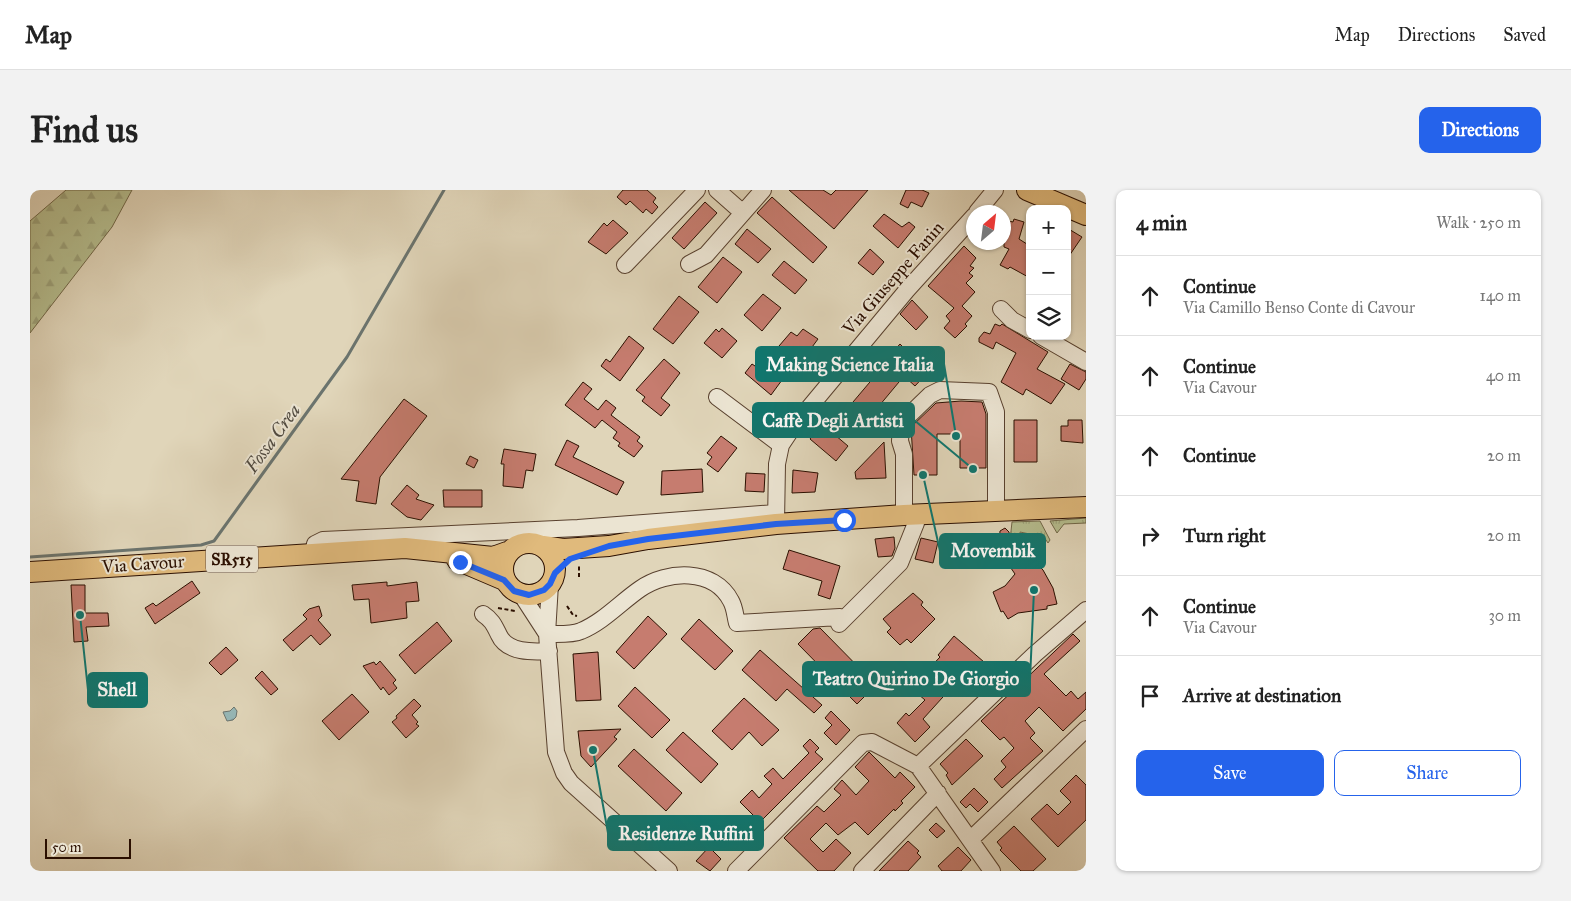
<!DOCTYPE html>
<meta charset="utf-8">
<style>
body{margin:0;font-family:"IM FELL Great Primer",serif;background:#f2f2f2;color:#222}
.controls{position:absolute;right:15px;top:15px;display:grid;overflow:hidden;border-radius:10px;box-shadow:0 1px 4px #0004}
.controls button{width:45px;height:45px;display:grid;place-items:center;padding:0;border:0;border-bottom:1px solid #e0e0e0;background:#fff;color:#222;font:25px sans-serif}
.compass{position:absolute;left:936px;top:15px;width:45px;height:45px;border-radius:50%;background:#fff;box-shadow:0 1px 4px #0004;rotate:28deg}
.scale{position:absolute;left:15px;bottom:12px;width:86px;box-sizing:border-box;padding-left:5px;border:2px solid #2b0f00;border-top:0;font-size:14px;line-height:18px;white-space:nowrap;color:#2b0f00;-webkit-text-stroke:4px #ebe4d2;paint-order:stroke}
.stop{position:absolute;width:15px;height:15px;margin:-11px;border:4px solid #2563eb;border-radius:50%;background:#fff}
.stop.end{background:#2563eb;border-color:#fff;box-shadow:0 1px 5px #0008}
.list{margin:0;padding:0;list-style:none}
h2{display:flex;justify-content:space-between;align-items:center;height:65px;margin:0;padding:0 20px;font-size:21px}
h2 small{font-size:16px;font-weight:400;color:#767676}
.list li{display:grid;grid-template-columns:32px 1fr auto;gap:15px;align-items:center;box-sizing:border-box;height:80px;padding:0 20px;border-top:1px solid #e0e0e0}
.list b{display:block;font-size:19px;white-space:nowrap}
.list p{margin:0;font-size:16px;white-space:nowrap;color:#767676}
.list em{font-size:16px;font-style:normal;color:#767676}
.actions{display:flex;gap:10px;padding:15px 20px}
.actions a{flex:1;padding:11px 0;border:1px solid #2563eb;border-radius:10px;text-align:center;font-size:18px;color:#2563eb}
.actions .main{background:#2563eb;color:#fff}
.icon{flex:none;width:28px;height:28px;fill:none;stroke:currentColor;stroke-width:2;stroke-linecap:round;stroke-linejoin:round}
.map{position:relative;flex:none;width:1056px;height:681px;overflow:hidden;border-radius:10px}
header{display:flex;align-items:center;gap:30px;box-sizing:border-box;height:70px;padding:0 25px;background:#fff;border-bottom:1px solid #e0e0e0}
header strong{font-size:24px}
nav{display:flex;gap:28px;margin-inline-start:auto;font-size:18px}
.intro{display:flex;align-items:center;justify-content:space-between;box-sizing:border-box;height:120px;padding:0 30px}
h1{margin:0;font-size:35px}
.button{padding:12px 22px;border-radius:10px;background:#2563eb;color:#fff;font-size:18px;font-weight:700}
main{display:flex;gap:30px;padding:0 30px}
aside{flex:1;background:#fff;border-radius:10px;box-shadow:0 1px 4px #0004}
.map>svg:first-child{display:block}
.grass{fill:url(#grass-tufts);stroke:#706647}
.forest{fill:url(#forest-firs);stroke:#706647}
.water{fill:url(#water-waves);stroke:#6b746e}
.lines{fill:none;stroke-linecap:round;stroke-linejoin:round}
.stream{stroke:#6b746e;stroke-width:3}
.building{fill:#c67c6f;stroke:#2b0f00}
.minor-casing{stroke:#58402e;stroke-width:18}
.major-casing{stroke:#2b0f00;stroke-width:22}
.path{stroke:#2b0f00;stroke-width:2;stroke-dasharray:4 2.5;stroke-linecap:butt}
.minor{stroke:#ebe4d2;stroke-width:16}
.major{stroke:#e0ba7c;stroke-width:20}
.route{stroke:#2563eb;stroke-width:6}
.labels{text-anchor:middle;stroke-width:4;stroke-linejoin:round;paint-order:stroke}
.shield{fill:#ebe4d2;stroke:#654f3f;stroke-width:1}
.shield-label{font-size:16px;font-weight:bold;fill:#2b0f00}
.street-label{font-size:18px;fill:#2b0f00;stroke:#ebe4d2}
.water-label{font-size:19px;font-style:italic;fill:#504a40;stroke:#ebe4d2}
.leader{fill:none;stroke:#0f766e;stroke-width:2}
.callout-dot{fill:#0f766e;stroke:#ebe4d2;stroke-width:2}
.callout{fill:#0f766e;stroke:#0f766e;stroke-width:2}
.callout-label{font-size:19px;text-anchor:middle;font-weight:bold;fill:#fff}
</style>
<header>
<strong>Map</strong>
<nav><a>Map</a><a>Directions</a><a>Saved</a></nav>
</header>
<div class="intro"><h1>Find us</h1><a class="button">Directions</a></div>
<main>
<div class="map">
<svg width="1056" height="681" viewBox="0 0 1056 681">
<defs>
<pattern id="grass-tufts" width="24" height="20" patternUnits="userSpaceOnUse" patternTransform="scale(1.25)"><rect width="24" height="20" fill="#b5bd8e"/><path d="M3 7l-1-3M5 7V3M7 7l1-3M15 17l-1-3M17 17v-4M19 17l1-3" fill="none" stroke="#9ca179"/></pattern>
<pattern id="forest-firs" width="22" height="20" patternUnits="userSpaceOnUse" patternTransform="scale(1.25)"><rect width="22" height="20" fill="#b5bd8e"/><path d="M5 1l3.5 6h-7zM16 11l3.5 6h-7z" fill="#9ca179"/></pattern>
<pattern id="water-waves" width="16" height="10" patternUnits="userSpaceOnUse" patternTransform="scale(1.25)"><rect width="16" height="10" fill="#96b7b7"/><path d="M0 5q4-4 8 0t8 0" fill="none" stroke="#819c9c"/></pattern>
</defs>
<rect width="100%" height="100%" fill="#e0d5b9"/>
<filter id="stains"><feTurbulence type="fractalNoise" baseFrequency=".004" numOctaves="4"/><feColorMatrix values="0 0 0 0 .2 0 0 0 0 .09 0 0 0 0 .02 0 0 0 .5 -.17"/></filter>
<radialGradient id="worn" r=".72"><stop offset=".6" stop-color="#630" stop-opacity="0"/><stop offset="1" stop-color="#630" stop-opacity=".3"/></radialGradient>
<!-- grass -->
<path class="grass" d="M1056,328V333L1034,334L1027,343L1020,331Z
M1010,331L1020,350L1018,353L1014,347L990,342L991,356L983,360L980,350L982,332Z"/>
<!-- forest -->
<path class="forest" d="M36,0H102L82,37L0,143V31Z"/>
<!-- water -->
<path class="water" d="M204,517L207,521L206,527L203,530L197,531L193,522L200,521Z"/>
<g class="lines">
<!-- stream -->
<path class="stream" d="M0,367L171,355L184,351L317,167L414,0"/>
</g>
<!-- building -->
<path class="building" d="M593,0H617L626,8L623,12L628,17L622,24L616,19L613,23L600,11L596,15L587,7Z
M759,0H793L801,5L806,0H838L804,39Z
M876,0H892L899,3L892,17L881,12L878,18L870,14Z
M742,7L797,57L783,73L727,23Z
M675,12L687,23L654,59L642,48Z
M854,24L872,37L879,32L885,37L868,58L843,36Z
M984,29L994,32L989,49L1000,56V88L980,77L978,79L970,75L979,59L974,57V30L983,32Z
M583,30L598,43L576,64L558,52L574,33L577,36Z
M1037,38L1052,47L1037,69Z
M717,39L741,59L728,73L705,54Z
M934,56L946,68L940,76L944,78L939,83L943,86L936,93L945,102L932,116L942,126L935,134L937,136L925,148L914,138L920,131L916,126L924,118L898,96Z
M840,59L854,72L843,85L828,73Z
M693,67L712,82L687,113L668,97Z
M754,71L777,90L765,104L742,85Z
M733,104L751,118L732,141L714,125Z
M649,106L669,122L643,154L623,139Z
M882,110L898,127L886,140L870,124Z
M965,134L970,136L972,134L1018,162L1007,179L1035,194L1021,214L996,199L993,205L971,192L986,163L966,152L963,159L949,152V148L954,142L960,144Z
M692,138L707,151L692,168L674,153L686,139L689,142Z
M773,139L788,149L768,176L756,166L758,163L749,156L761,142L767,146Z
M599,146L614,158L590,191L571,176L576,169L580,172Z
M870,154L898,182L885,196L874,186L829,240L812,225L856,173L854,172Z
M634,169L650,183L631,208L640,215L631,226L612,211L615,207L606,200Z
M722,174L728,178L731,174L752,190L741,205L715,183Z
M1040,174L1056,182V189L1049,200L1031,189Z
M553,192L562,199L554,209L568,220L576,210L586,218L581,225L610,247L607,251L613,256L604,267L588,256L590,253L583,248L587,242L572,230L565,238L535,215Z
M374,209L397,226L350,287L346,314L326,311L329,291L311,289Z
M931,211L952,212L956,224V278H930V244H907V285H884L881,237L906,213Z
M984,230H1007V272H984Z
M1038,230H1052L1053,253L1031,251V236H1038Z
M792,234L818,256L806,271L780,249Z
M691,246L707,258L688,282L677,274L682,267L677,263Z
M537,250L549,256L543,267L594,292L587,305L525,275Z
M854,252L856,288L826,289L825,282Z
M474,259L506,264L503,281L496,280L493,298L473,296L474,274H471Z
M440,266L448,270L444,278L436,274Z
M672,279L673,302L631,305L632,281Z
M763,280L788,283L785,302L762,303Z
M716,283L735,284L734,302L715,301Z
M377,295L389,305L386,309L404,315L391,330L377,327L361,314Z
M413,300H452V317H414Z
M975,338L979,342L980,357L986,369L995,379L1003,370L1013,380L1023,398L1027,414L1017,416V419L988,423L978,429L973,421L971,422L963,402L975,396L985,384L974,368L969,355L970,341Z
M864,347L865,358L862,366L848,367L845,349Z
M891,348L908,352L903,373L885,369Z
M759,360L810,376L800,409L788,405L792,391L753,379Z
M162,391L170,403L125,434L115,418L123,413L126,416Z
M357,392V396L387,392L389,411L376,412L377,428L341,433L339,409L324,410L322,395Z
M41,395H55V423H78L79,436L56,437L58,451L44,452Z
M883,403L893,412L891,415L905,429L881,453L877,449L870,455L857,442L861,438L853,429Z
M289,416L292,426L288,430L301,445L290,455L281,445L263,461L253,450L277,429L273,425L279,419Z
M618,426L637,444L604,479L586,462Z
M669,429L703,461L685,480L651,449Z
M407,432L422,451L385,484L369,465Z
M790,438L846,495L827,514L768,454L783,439Z
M1043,444L1050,451L1014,484L1036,506L1041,501L1048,509L1056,502V519L1033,541L1009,517L995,531L1005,543L1000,548L1013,561L972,598L964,589L976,577L971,571L984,558L974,547L970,550L951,531Z
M924,446L954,472L938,491L932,486L893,529L900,537L885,552L867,533L876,523L879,526L895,510L881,498L910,467L908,465Z
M196,457L208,470L191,485L179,473Z
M730,460L792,515L784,523L757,499L746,511L712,480Z
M568,462L571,510L546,511L543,464Z
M350,471L366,490L363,493L367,498L359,505L353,497L351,500L333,476L344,472L346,475Z
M232,481L248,499L241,505L225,488Z
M605,497L640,530L622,548L588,516Z
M322,504L339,522L309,550L292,531Z
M714,508L749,540L732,556L719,542L702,560L682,541Z
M384,509L391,516L382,525L388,532L386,534L389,536L376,548L362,532L367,528L366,526Z
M801,521L820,540L806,555L794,543L802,535L795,528Z
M591,539L584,547L587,549L561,577L551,566L548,541Z
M653,542L688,574L671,593L636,560Z
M780,549L789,558L785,562L793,569L730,632L710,612L722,600L729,608L742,594L734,586L743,578L753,589L779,563L773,556Z
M936,549L953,566L922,595L916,585L918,583L910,574Z
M604,559L652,603L636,621L588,576Z
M839,562L865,588L870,582L885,597L871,611L873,613L865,621L864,619L838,645L825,632L808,645L796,633L780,649L793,662L806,649L821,663L804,681H788L754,648L787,616L794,622L811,605L804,599L812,590L826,605L839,591L825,577Z
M1046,585L1056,595V630L1028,657L1001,629L1017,614L1028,625L1041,612L1030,601Z
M944,598L958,612L948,622L940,614L936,618L930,612Z
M906,633L915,641L907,648L899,640Z
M984,636L1016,669L1003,681H991L970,660L972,658L967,652Z
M878,651L889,661L887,663L891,667L878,681H849Z
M679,657L691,669L680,681L666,671Z
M928,657L941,670L931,681H912L908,676Z"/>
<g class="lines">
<defs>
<path id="minor" d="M687,0L713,23
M947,22L965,0
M659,74L676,65L733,0
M595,75L667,0
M971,119L982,130L1000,140
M1011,146L1056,172
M687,207L751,255
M874,325V264L870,251L871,233L900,205L910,200L959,202L966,222V320
M746,333L747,274L751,255L763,237L877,100L944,26
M283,363L285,354L293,350L548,338L745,323
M520,394L517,444L526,562L534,583L541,593L639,681
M491,404L517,444
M453,424C462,430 464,435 469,445C477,463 503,462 519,461
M809,434L870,373L886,333L885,324
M517,444C528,444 542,445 551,441C573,432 591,412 610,399C637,380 684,378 701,411C705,418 705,426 707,433L810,427
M940,650L1056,539
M706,681L833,553L842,552L888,576
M832,681L908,603
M962,681L888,576L1005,464L1056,420"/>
<path id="major" d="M997,0L1056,25
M473 379a26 26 0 1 1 52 0a26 26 0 1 1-52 0Z
M513,356L533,359L579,356L618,349L746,334L874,325L1056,317
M427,370L474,390
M0,382L375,358L463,367L477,362"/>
</defs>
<!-- minor casing -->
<use href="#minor" class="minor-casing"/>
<!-- major casing -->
<use href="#major" class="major-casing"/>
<!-- path -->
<path class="path" d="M549,387V374
M537,416L543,425L547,426
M468,418L485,421"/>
<!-- minor -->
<use href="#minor" class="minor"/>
<!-- major -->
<use href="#major" class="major"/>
</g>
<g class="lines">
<!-- route -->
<path class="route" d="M430,372L474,390L484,401L499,405L514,400L520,394L525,383L540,369L579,356L618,349L746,334L814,330"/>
</g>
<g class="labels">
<!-- shield labels -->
<rect class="shield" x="176" y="355.5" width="52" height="27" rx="4"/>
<g class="shield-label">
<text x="202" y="375">SR515</text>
</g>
<!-- street labels -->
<g class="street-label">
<text transform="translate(863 88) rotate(-49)" y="6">Via Giuseppe Fanin</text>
<text transform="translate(113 374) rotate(-4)" y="6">Via Cavour</text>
</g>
<!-- water labels -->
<g class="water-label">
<text transform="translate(242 248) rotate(-54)" y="7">Fossa Crea</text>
</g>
</g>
<!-- callouts -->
<path class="leader" d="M926 246L914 174M943 279L884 230M893 285L910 361M1004 400L1000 489M50 425L58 500M563 560L578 643"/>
<g class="callout-dot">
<circle cx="926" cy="246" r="5"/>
<circle cx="943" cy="279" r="5"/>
<circle cx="893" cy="285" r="5"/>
<circle cx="1004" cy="400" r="5"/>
<circle cx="50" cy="425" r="5"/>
<circle cx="563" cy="560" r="5"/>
</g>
<g class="callout">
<rect x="726" y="157" width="188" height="34" rx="5"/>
<rect x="723" y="213" width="161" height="34" rx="5"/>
<rect x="910" y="344" width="105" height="34" rx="5"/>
<rect x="773" y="472" width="227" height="34" rx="5"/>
<rect x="58" y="483" width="59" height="34" rx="5"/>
<rect x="578" y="626" width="155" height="34" rx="5"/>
</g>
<g class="callout-label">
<text x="820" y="181">Making Science Italia</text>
<text x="803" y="237">Caffè Degli Artisti</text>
<text x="963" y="367">Movembik</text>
<text x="886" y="495">Teatro Quirino De Giorgio</text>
<text x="87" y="506">Shell</text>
<text x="656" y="650">Residenze Ruffini</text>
</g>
<rect width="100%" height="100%" filter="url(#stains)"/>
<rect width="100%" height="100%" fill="url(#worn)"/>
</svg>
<div class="controls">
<button>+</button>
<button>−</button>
<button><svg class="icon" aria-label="layers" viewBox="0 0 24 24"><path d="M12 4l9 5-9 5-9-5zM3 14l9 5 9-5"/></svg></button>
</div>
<svg class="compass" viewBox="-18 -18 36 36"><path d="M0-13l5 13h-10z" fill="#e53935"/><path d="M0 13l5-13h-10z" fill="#767676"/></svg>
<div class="scale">50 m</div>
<div class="stop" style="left:814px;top:330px"></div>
<div class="stop end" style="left:430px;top:372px"></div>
</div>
<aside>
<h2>4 min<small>Walk · 250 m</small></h2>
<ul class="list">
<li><svg class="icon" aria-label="ahead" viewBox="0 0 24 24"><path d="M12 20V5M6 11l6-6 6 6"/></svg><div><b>Continue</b><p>Via Camillo Benso Conte di Cavour</p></div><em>140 m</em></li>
<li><svg class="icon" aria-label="ahead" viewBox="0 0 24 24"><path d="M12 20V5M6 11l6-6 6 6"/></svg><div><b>Continue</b><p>Via Cavour</p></div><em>40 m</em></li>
<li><svg class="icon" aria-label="ahead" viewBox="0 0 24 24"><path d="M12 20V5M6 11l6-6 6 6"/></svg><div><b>Continue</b></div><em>20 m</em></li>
<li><svg class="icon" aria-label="right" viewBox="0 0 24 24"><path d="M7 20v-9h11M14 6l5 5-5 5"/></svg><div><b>Turn right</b></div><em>20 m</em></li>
<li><svg class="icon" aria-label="ahead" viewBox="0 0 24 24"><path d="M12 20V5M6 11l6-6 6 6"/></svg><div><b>Continue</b><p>Via Cavour</p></div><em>30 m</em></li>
<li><svg class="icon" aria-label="arrive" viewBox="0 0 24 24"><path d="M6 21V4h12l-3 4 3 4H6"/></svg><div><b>Arrive at destination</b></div></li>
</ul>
<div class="actions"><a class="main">Save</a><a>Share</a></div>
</aside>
</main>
